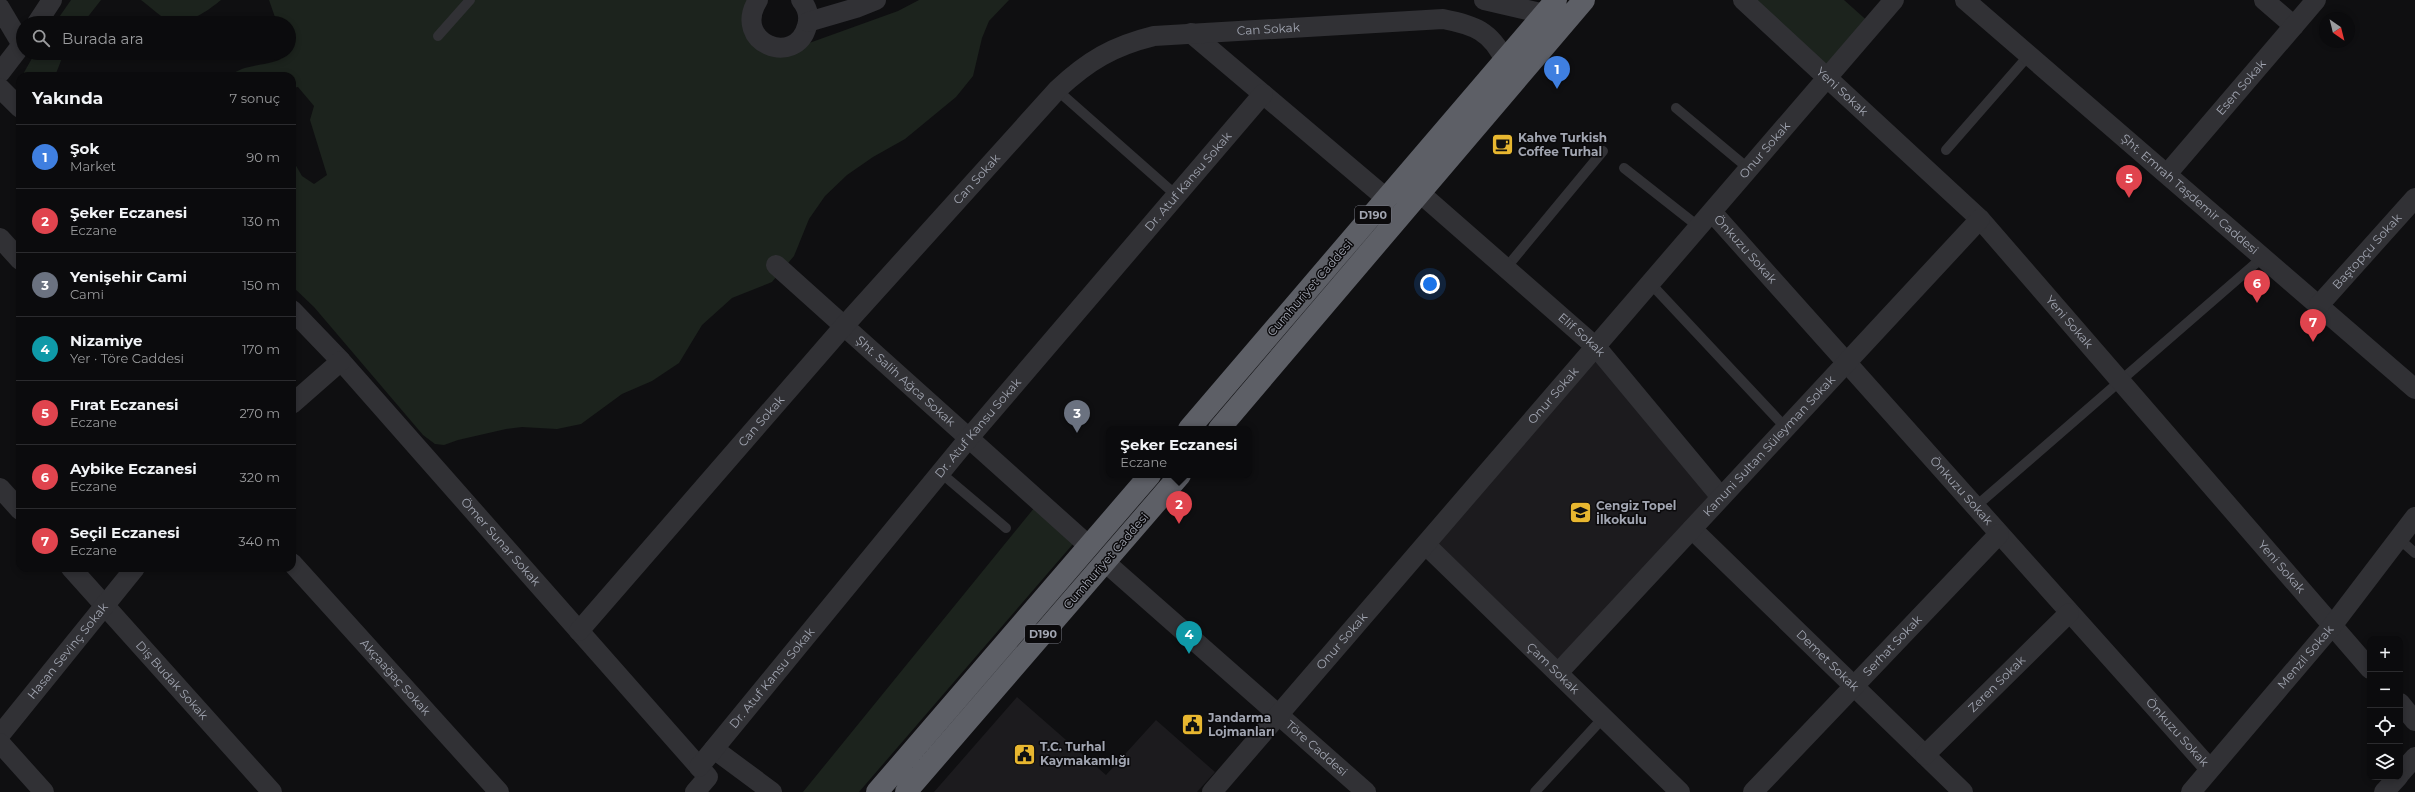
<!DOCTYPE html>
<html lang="tr">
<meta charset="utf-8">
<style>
body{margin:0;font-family:Montserrat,sans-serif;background:#19191b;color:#f1f3f6}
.controls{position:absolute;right:12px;bottom:12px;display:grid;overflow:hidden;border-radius:8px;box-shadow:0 2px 6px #0003}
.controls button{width:36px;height:36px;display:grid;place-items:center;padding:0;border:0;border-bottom:1px solid #2b2b2e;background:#0b0b0d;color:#f1f3f6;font:20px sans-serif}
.compass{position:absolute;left:2319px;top:12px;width:36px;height:36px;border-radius:50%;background:#0b0b0d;box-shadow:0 2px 6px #0003;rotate:145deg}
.you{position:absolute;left:1430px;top:284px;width:14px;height:14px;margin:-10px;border:3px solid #fff;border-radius:50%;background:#1a73e8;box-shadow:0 0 0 6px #1a73e833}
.badge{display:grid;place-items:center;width:26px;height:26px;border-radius:50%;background:#0f766e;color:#fff;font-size:13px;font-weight:700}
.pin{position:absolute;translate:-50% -33px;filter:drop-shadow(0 1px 2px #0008)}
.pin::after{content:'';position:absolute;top:21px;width:14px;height:12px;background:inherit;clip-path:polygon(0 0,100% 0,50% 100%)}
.popup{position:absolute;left:1106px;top:426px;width:146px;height:52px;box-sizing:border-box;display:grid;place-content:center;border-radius:8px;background:#0b0b0d;filter:drop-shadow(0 1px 3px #0005);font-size:13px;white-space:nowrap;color:#9a9b9d}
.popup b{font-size:15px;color:#f1f3f6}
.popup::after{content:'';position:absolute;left:50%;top:100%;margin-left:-8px;border:8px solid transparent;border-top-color:#0b0b0d}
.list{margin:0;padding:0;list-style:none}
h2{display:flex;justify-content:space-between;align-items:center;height:52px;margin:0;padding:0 16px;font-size:17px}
h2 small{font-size:13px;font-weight:400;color:#9a9b9d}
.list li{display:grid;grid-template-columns:26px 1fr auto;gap:12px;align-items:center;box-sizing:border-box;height:64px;padding:0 16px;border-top:1px solid #2b2b2e}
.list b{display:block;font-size:15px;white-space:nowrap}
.list p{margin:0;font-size:13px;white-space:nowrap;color:#9a9b9d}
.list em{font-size:13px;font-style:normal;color:#9a9b9d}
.icon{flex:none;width:22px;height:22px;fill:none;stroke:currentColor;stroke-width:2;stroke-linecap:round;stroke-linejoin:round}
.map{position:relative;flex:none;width:2415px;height:792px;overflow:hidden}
.search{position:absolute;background:#0b0b0d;box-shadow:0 2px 6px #0003;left:16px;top:16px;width:280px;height:44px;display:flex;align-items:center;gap:10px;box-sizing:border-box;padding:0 14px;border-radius:22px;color:#9a9b9d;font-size:15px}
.panel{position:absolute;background:#0b0b0d;box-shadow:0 2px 6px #0003;left:16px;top:72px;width:280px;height:500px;border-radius:12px}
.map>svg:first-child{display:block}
.built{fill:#1c1b1e}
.green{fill:#1c231d}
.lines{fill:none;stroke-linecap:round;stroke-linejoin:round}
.lane{stroke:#313135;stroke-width:10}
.street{stroke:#313135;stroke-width:20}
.highway{stroke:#5d5f66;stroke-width:22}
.labels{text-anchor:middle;stroke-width:3;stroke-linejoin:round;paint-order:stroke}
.shield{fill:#0b0a0c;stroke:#747680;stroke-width:1}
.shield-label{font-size:11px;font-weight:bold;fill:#a1a5b1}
.street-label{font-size:12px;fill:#a1a5b1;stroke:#0b0a0c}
.poi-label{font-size:12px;font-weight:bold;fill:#a1a5b1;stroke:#0b0a0c;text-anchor:start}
</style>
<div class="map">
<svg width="2415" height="792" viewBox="0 0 2415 792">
<rect width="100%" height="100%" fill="#0f0f11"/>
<!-- built -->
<path class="built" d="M1597,348L1721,497L1558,673L1426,545Z
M1017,697L1106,775L1156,720L1215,772L1197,792H934Z"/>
<!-- green -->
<path class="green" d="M71,0H101L83,23H55Z
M141,0H221C205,13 182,30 161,16C154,11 148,5 141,0Z
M269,0H758L751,25L787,51L898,11L919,0H1009L989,21L982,38L973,76L956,97L905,139L873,157L847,175L825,196L809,219L794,256L772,282L732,298L702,325L679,363L652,381L622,394L581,424L557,429L522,427L506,429L458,440L444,445L435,444L423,435L314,307L292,286V159L302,176L314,184L327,175L310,120L314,106L298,87L292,88V76H230C245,63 264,67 281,59V53H289V23H277Z
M1743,0H1844L1872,25L1827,78Z
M35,53H64L55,76H22Z
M1039,502L1079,537L859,792H803Z"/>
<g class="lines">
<!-- lane -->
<path class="lane" d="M438,36L470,0
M1057,90L1177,196
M1676,108L1749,169
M1946,150L2029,55
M1624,168L1699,227
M1506,268L1603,151
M1651,284L1786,428
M941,473L1006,528
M1975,507L2263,257
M2398,538L2415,553
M1535,792L1603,718"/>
<!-- street -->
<g class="street">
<path d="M758,0C731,43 796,68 807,26C810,16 807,7 801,0"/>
<path d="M1484,0L1545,14"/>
<path id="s1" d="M1743,0L1980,219L2370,669"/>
<path id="s2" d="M1965,0L2415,389"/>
<path d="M2264,0L2294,26"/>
<path d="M0,8L22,45"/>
<path d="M808,22L856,8L876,0"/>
<path d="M37,23L52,0"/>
<path d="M1191,33L1387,199"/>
<path d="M0,73L23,43"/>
<path d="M0,88L20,108"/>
<path id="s3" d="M2167,174L2316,0"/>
<path id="s4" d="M1420,193L1597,348L1721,497"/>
<path id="s5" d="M1712,212L2210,769"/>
<path d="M0,238L20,260"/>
<path id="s6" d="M776,265L1089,546"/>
<path id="s7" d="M2319,305L2415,198"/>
<path id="s8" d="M292,310L341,361L708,777L695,792"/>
<path d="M292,404L341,361"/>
<path d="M0,488L20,510"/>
<path id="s9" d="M1692,529L1963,792"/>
<path id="s10" d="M1426,545L1680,792"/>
<path id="s11" d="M1105,562L1366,792"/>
<path id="s12" d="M292,563L499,792"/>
<path id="s13" d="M71,568L272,792"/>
<path id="s14" d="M579,631L844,326L1058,89C1088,61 1113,46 1154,36L1443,19C1474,25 1491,31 1505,61"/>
<path id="s15" d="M1558,673L1980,219"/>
<path d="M2400,703L2415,721"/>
<path id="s16" d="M0,735L135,568"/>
<path d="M0,743L44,792"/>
<path d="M714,749L772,792"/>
<path id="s17" d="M1925,755L2069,613"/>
<path id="s18" d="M699,767L968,439L1263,94"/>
<path d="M2400,774L2415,757"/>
<path id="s19" d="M1212,792L1894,0"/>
<path id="s20" d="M1753,792L1999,534"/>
<path id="s21" d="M2191,792L2332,626L2415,517"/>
<path d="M2384,792L2398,777"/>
</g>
<!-- highway -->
<path class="highway" d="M1189,429L1556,0
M1219,429L1584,0
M877,792L1150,475
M906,792L1180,475"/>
</g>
<!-- icons -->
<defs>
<symbol id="cafe-square" viewBox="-11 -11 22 22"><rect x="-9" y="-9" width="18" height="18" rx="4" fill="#e8b730" stroke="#0b0a0c"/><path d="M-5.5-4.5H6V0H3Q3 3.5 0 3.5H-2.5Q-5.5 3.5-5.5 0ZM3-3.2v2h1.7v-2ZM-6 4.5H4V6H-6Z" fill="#111"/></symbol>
<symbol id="school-square" viewBox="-11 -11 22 22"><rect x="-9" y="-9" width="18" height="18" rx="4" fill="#e8b730" stroke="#0b0a0c"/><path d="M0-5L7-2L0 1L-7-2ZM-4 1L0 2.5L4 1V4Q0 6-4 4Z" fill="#111"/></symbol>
<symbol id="civic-square" viewBox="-11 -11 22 22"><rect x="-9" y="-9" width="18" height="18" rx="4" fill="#e8b730" stroke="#0b0a0c"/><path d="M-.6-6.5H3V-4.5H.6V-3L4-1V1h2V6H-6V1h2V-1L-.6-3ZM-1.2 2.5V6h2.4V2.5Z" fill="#111"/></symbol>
</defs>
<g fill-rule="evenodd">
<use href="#cafe-square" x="1490" y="132" width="25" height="25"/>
<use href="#school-square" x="1568" y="500" width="25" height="25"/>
<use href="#civic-square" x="1180" y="712" width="25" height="25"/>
<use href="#civic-square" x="1012" y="742" width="25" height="25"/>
</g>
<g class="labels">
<!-- shield labels -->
<g class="shield">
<rect x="1355" y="206" width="36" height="18" rx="3"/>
<rect x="1025" y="625" width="36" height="18" rx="3"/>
</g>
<g class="shield-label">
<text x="1373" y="219">D190</text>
<text x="1043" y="638">D190</text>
</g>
<!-- street labels -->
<g class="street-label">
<text dy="4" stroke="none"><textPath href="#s14" startOffset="949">Can Sokak</textPath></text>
<text dy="4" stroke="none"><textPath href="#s3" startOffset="114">Esen Sokak</textPath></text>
<text dy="4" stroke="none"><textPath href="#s1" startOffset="135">Yeni Sokak</textPath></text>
<text dy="4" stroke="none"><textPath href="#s19" startOffset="847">Onur Sokak</textPath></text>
<text dy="4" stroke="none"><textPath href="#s14" startOffset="602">Can Sokak</textPath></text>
<text dy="4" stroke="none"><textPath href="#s18" startOffset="763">Dr. Atuf Kansu Sokak</textPath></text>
<text dy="4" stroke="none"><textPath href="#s2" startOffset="297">Şht. Emrah Taşdemir Caddesi</textPath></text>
<text dy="4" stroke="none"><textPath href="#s5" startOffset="50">Önkuzu Sokak</textPath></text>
<text dy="4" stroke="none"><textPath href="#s7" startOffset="72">Baştopçu Sokak</textPath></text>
<text transform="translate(1310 288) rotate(-49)" y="4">Cumhuriyet Caddesi</text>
<text dy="4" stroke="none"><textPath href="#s1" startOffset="459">Yeni Sokak</textPath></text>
<text dy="4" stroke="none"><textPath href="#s4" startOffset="215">Elif Sokak</textPath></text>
<text dy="4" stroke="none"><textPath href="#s6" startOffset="174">Şht. Salih Ağca Sokak</textPath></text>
<text dy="4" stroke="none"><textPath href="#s19" startOffset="523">Onur Sokak</textPath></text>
<text dy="4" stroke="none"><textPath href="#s14" startOffset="278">Can Sokak</textPath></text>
<text dy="4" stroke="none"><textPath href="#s18" startOffset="439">Dr. Atuf Kansu Sokak</textPath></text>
<text dy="4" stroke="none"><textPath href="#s15" startOffset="310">Kanuni Sultan Süleyman Sokak</textPath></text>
<text dy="4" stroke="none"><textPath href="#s5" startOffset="374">Önkuzu Sokak</textPath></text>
<text dy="4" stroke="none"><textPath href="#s8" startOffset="312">Ömer Sunar Sokak</textPath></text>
<text transform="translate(1106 561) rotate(-49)" y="4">Cumhuriyet Caddesi</text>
<text dy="4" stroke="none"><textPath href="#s1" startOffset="783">Yeni Sokak</textPath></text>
<text dy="4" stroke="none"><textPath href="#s19" startOffset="199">Onur Sokak</textPath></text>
<text dy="4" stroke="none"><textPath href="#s20" startOffset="202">Serhat Sokak</textPath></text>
<text dy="4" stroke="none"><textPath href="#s16" startOffset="108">Hasan Sevinç Sokak</textPath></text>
<text dy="4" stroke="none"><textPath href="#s21" startOffset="177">Menzil Sokak</textPath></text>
<text dy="4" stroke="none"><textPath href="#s9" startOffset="189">Demet Sokak</textPath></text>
<text dy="4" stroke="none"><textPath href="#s10" startOffset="177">Çam Sokak</textPath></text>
<text dy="4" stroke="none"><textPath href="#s12" startOffset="154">Akçaağaç Sokak</textPath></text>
<text dy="4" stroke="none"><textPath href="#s18" startOffset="115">Dr. Atuf Kansu Sokak</textPath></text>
<text dy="4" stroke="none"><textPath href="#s13" startOffset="151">Diş Budak Sokak</textPath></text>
<text dy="4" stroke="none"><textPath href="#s17" startOffset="101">Zeren Sokak</textPath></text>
<text dy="4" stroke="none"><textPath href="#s5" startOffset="698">Önkuzu Sokak</textPath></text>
<text dy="4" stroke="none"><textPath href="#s11" startOffset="282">Töre Caddesi</textPath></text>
</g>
<!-- poi labels -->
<g class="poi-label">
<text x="1518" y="142">Kahve Turkish<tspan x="1518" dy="14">Coffee Turhal</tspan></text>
<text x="1596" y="510">Cengiz Topel<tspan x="1596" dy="14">İlkokulu</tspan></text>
<text x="1208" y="722">Jandarma<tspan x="1208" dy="14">Lojmanları</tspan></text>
<text x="1040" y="751">T.C. Turhal<tspan x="1040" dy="14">Kaymakamlığı</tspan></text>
</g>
</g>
</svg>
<div class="controls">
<button>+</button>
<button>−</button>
<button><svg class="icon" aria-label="locate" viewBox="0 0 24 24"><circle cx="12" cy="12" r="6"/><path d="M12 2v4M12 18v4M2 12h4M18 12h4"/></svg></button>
<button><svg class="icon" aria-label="layers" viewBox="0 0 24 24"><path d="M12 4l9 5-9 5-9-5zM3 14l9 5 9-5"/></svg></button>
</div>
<svg class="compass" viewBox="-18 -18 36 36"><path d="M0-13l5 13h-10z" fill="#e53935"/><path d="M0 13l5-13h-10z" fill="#9a9b9d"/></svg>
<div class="you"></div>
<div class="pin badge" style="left:1557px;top:89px;background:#3f7fe0">1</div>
<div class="pin badge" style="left:1179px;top:524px;background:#e0444e">2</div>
<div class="popup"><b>Şeker Eczanesi</b>Eczane</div>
<div class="pin badge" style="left:1077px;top:433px;background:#6b7280">3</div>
<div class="pin badge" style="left:1189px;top:654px;background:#0f9aa8">4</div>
<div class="pin badge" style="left:2129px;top:198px;background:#e0444e">5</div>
<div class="pin badge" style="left:2257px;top:303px;background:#e0444e">6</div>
<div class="pin badge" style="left:2313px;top:342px;background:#e0444e">7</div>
<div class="search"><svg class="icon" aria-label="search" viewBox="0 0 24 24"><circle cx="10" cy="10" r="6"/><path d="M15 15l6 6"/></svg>Burada ara</div>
<section class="panel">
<h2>Yakında<small>7 sonuç</small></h2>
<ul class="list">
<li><span class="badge" style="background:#3f7fe0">1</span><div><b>Şok</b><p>Market</p></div><em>90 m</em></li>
<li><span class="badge" style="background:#e0444e">2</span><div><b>Şeker Eczanesi</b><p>Eczane</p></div><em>130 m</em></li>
<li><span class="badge" style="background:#6b7280">3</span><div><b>Yenişehir Cami</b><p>Cami</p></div><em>150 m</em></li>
<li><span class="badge" style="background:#0f9aa8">4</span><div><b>Nizamiye</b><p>Yer · Töre Caddesi</p></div><em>170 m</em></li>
<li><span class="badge" style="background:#e0444e">5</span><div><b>Fırat Eczanesi</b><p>Eczane</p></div><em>270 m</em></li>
<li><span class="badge" style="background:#e0444e">6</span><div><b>Aybike Eczanesi</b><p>Eczane</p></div><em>320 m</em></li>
<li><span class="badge" style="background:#e0444e">7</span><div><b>Seçil Eczanesi</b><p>Eczane</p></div><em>340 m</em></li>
</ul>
</section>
</div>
